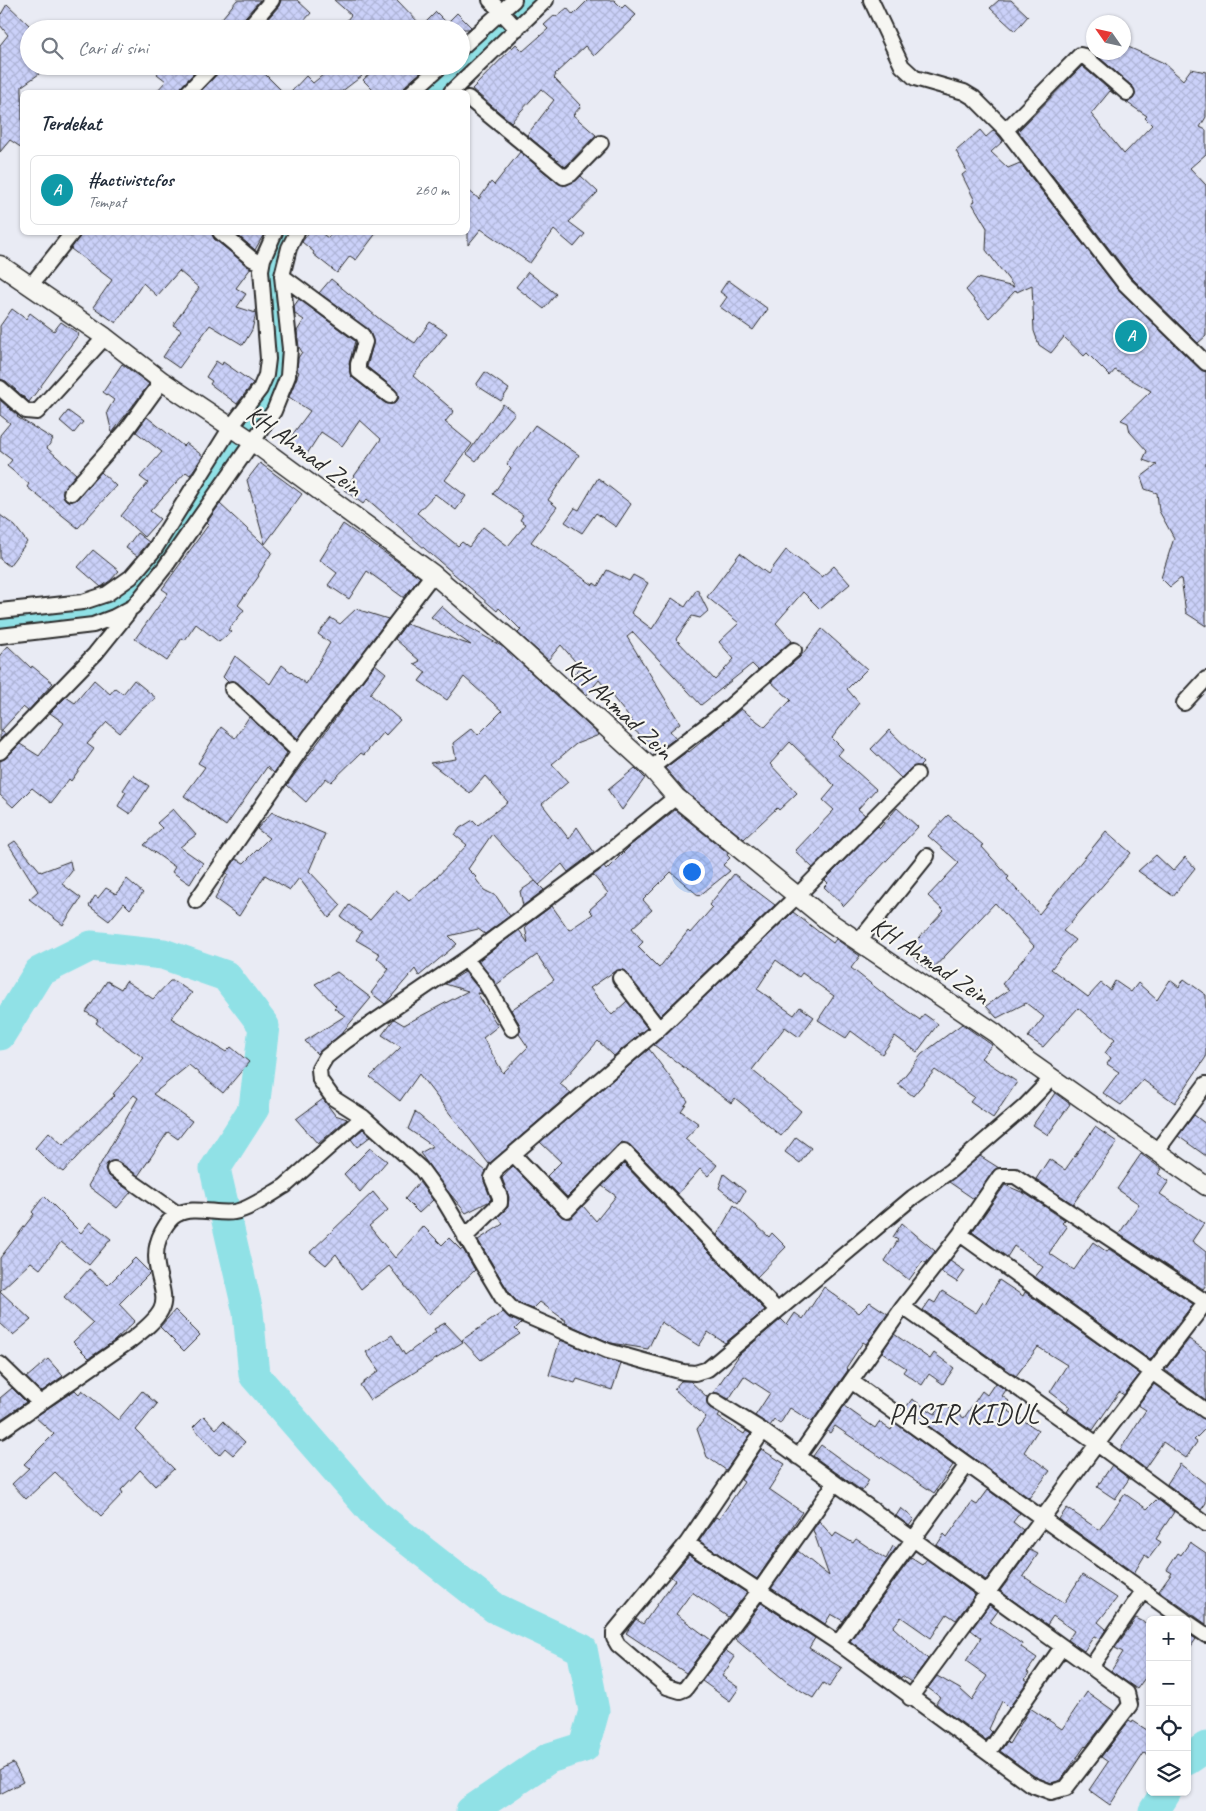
<!DOCTYPE html>
<html lang="id">
<meta charset="utf-8">
<style>
body{margin:0;font-family:Caveat,sans-serif;background:#f2f2f3;color:#1f2937}
.controls{position:absolute;right:15px;bottom:15px;display:grid;overflow:hidden;border-radius:8px;box-shadow:0 1px 4px #0004}
.controls button{width:45px;height:45px;display:grid;place-items:center;padding:0;border:0;border-bottom:1px solid #e0e1e3;background:#fff;color:#1f2937;font:25px sans-serif}
.compass{position:absolute;left:1086px;top:15px;width:45px;height:45px;border-radius:50%;background:#fff;box-shadow:0 1px 4px #0004;rotate:304deg}
.you{position:absolute;left:691px;top:871px;width:18px;height:18px;margin:-12px;border:4px solid #fff;border-radius:50%;background:#1a73e8;box-shadow:0 0 0 8px #1a73e833}
.badge{display:grid;place-items:center;width:32px;height:32px;border-radius:50%;background:#db2777;color:#fff;font-size:16px;font-weight:700}
.pin{position:absolute;translate:-50% -50%;border:2px solid #fff;box-shadow:0 1px 5px #0006}
.list{margin:0;padding:0;list-style:none}
h2{display:flex;justify-content:space-between;align-items:center;height:65px;margin:0;padding:0 20px;font-size:21px}
h2 small{font-size:16px;font-weight:400;color:#747a83}
.list li{display:grid;grid-template-columns:32px 1fr auto;gap:15px;align-items:center;box-sizing:border-box;height:70px;margin:0 10px 10px;padding:0 10px;border:1px solid #e0e1e3;border-radius:8px}
.list b{display:block;font-size:19px;white-space:nowrap}
.list p{margin:0;font-size:16px;white-space:nowrap;color:#747a83}
.list em{font-size:16px;font-style:normal;color:#747a83}
.icon{flex:none;width:28px;height:28px;fill:none;stroke:currentColor;stroke-width:2;stroke-linecap:round;stroke-linejoin:round}
.map{position:relative;flex:none;width:1206px;height:1811px;overflow:hidden}
.search{position:absolute;background:#fff;box-shadow:0 1px 4px #0004;left:20px;top:20px;width:450px;height:55px;display:flex;align-items:center;gap:12px;box-sizing:border-box;padding:0 18px;border-radius:28px;color:#747a83;font-size:19px}
.panel{position:absolute;background:#fff;box-shadow:0 1px 4px #0004;left:20px;top:90px;width:450px;height:145px;border-radius:8px}
.map>svg:first-child{display:block}
.lines{fill:none;stroke-linecap:round;stroke-linejoin:round}
.canal{stroke:#90e1e6;stroke-width:19}
.river{stroke:#90e1e6;stroke-width:31}
.building{fill:url(#building-cross-hatch);stroke:#2b2b2b}
.minor-casing{stroke:#2b2b2b;stroke-width:18}
.tertiary-casing{stroke:#2b2b2b;stroke-width:21}
.minor{stroke:#f6f6f2;stroke-width:14}
.tertiary{stroke:#f6f6f2;stroke-width:18}
.labels{text-anchor:middle;stroke-width:4.5;stroke-linejoin:round;paint-order:stroke}
.street-label{font-size:25px;fill:#2b2b2b;stroke:#f6f6f2}
.quarter-label{font-size:28px;letter-spacing:1px;fill:#2b2b2b;stroke:#f6f6f2}
</style>
<div class="map">
<svg width="1206" height="1811" viewBox="0 0 1206 1811">
<defs>
<pattern id="building-cross-hatch" width="8" height="8" patternUnits="userSpaceOnUse" patternTransform="scale(1.25)"><rect width="8" height="8" fill="#cbd1f9"/><path d="M0 0l8 8M0 8l8-8" fill="none" stroke="#aeb4d6"/></pattern>
</defs>
<rect width="100%" height="100%" fill="#e9ebf4"/>
<filter id="ink" filterUnits="userSpaceOnUse"><feTurbulence type="fractalNoise" baseFrequency=".02" numOctaves="2"/><feDisplacementMap in="SourceGraphic" scale="10" xChannelSelector="R" yChannelSelector="G"/><feConvolveMatrix kernelMatrix="1 2 1 2 8 2 1 2 1" color-interpolation-filters="sRGB"/></filter>
<g filter="url(#ink)">
<g class="lines">
<!-- canal -->
<path class="canal" d="M433,92L533,0
M0,621C39,617 86,619 121,598C129,593 136,584 144,577L260,410L276,370L277,323L270,284L272,258L285,232"/>
<!-- river -->
<path class="river" d="M0,1035L39,972L91,946L163,954L226,976L264,1026L254,1108L215,1169L248,1312L254,1375L375,1514L495,1608L582,1649L594,1711L584,1747L549,1758L471,1811
M1187,1760L1206,1747
M1154,1811L1166,1792"/>
</g>
<!-- building -->
<path class="building" d="M237,0H260L240,23L238,29H213Z
M281,0H297L311,13L297,29H259L279,6Z
M334,0H397L422,26L436,12L447,23L457,13L471,27L469,29H340L351,15Z
M588,0H614L622,8L625,5L636,15L594,56L585,46L555,74L556,75L554,78L581,106L573,115L596,135L565,167L527,135L554,100L541,89L511,122L472,89L516,44L523,51L548,29L544,25L555,15L556,17L567,8L573,15Z
M999,0H1011L1028,16L1015,31L990,8Z
M7,4L29,25V47L24,54L29,61V66H33L39,74L22,86V148L10,140L0,152V45L8,35L0,25V16Z
M1126,46L1164,63L1183,80L1191,69L1206,72V117L1200,127L1206,130V154L1190,168L1206,185V336L1198,343L1131,277L1018,131L1082,66L1114,94L1110,91L1091,114L1124,154L1152,125L1145,118L1147,116L1126,102L1133,99L1135,95L1133,87L1093,52H1124Z
M163,66H201L182,86L179,92H156L166,81L157,74Z
M222,66H257L283,92H200L219,72Z
M334,66H354L362,76L341,92H291L306,76L313,83Z
M378,66H428L406,85L403,92H375L363,80Z
M980,130L986,137L994,130L999,136L1003,141L991,152L1008,168L1020,163L1117,288L1200,369L1206,372V626L1186,613L1181,578L1170,587L1161,578L1174,538L1159,511L1157,493L1145,489L1141,477L1157,465L1143,460L1147,451L1130,432L1128,423L1121,420L1151,391L1115,370L1110,376L1087,353L1084,356L1064,337L1051,353L1039,345L1034,331L1032,285L1017,292L1016,290L989,318L966,290L977,278L1014,287L986,250L987,228L972,203L975,201L962,175L967,171L956,151Z
M520,152L559,184L567,185L581,176L598,192L569,222L585,234L574,247L554,230L530,263L481,229L468,245V190L479,199L491,182L494,185Z
M82,232H212L214,239L251,268L236,288L246,294L237,307L256,313L252,330L243,345L210,325L179,368L163,357L181,330L173,325L199,288L179,271L157,296L143,283L116,323L93,307L112,280L71,249Z
M234,232H265L255,250Z
M309,232H320L328,238L332,232H377L356,260L350,256L337,273L313,254L314,252L302,242Z
M528,272L556,294L544,309L516,287Z
M331,279L382,321L415,343L430,322L447,333L413,376L454,411L445,422L472,444L445,480L466,496L456,510L435,494L417,513L458,546L462,542L469,547L483,527L508,546L526,524L520,520L523,515L493,494L511,468L507,464L535,425L579,455L548,500L557,507L531,542L593,585L594,583L598,586L607,570L629,581L633,575L648,583L631,613L652,629L672,598L685,607L697,589L708,611L700,618L692,616L676,639L715,680L734,659L719,642L739,623L707,597L740,553L768,574L786,550L822,577L834,566L850,584L820,609L803,592L776,623L792,641L758,670L752,664L701,705L633,632L627,637L680,723L670,731L676,738L658,751L633,729L636,726L599,680L587,695L570,680L580,667L561,645L548,660L518,633L521,630L499,608L497,611L367,499L363,504L344,490L381,439L360,420L342,446L321,432L305,457L286,443L310,411L289,397L299,372L297,371L298,358L302,352L299,347L297,331L304,320L295,314L294,306L299,299L355,341L349,364L353,378L385,403L394,404L399,398L395,389L367,367L373,344L370,331L319,293Z
M728,280L768,309L753,330L720,307L727,297L720,292Z
M12,309L26,319L30,313L54,331L61,322L79,334L29,402L6,381L0,379V326Z
M216,361L222,365L223,362L253,383L237,404L210,384L212,381L206,377Z
M122,364L149,384L112,433L107,412L114,400L103,392Z
M485,372L509,389L501,401L476,385Z
M0,400L18,416L17,417L53,439L47,448L76,474L63,491L66,500L70,502L77,499L101,472L116,486L78,528L27,487L29,484L7,466L12,460L0,451V435L10,423L0,415Z
M503,404L515,413L476,461L467,454Z
M68,411L83,422L74,433L60,421Z
M147,417L183,446L186,443L203,456L190,475L186,472L150,511L160,519L144,537L121,516L148,483L140,477L162,452L136,432Z
M260,463L302,494L265,544L247,480Z
M598,478L631,504L616,527L596,513L582,533L565,522L575,508L579,510Z
M220,504L272,552L258,575L259,576L238,605L244,610L228,630L231,632L219,642L196,624L185,640L182,638L167,661L135,639L168,593L162,589L209,524L207,522Z
M0,515L15,526L27,542L9,566L0,559Z
M343,524L420,577L404,598L367,571L349,599L328,585L337,573L320,560Z
M137,533L149,542L137,556L126,548Z
M93,550L119,571L111,580L101,587L78,567Z
M441,606L458,621L503,647L599,735L576,744L552,764L568,782L542,804L569,839L577,827L594,852L568,872L562,864L539,885L492,834L468,869L476,877L475,878L484,890L496,896L510,916L485,934L478,929L449,936L457,944L419,976L415,969L385,1004L371,993L389,969L377,958L380,954L356,940L362,932L341,917L349,905L370,920L396,890L409,901L435,879L467,845L455,835L460,828L473,820L478,825L508,802L485,776L470,793L430,763L456,759L453,743L472,728L478,735L502,711L464,677L447,700L419,681L426,672L414,664L420,661L395,639L406,624L471,645L431,617Z
M356,609L388,619L298,739L238,683L228,682L223,677L235,656L270,684L282,665L306,684L330,643L318,634L331,618L340,624Z
M822,629L867,669L847,689L859,703L832,738L843,749L838,755L876,789L858,809L865,815L813,868L795,851L834,810L823,800L835,786L790,742L770,764L797,793L779,810L777,808L744,839L686,792L665,768L688,751L689,752L741,709L765,727L791,700L771,682L800,657Z
M8,646L31,668L32,666L53,683L28,711L23,707L1,731L6,734L0,739V655Z
M375,664L386,673L370,694L400,720L386,735L383,732L364,755L361,753L331,782L326,778L306,802L287,785Z
M94,680L110,694L115,688L123,694L134,680L156,698L138,712L120,733L107,722L87,744L94,749L71,781L69,779L51,803L32,788L13,807L0,795V761L6,758L20,744L39,756L64,723L50,713L66,697L75,703Z
M249,717L287,753L274,773L267,767L226,826L184,796L205,767L198,763L221,727L235,738Z
M889,730L923,763L920,766L911,768L901,778L871,749Z
M635,768L645,778L622,810L608,790Z
M133,775L149,786L130,814L118,806L126,792L123,790Z
M897,808L918,827L844,906L824,887L828,883L825,880L878,826L880,828Z
M173,809L196,835L180,847L203,863L190,884L172,872L175,867L144,845L162,828L157,823Z
M675,810L728,853L727,855L730,858L723,865L730,871L699,896L671,872L643,900L652,910L632,928L643,942L638,947L659,968L688,931L690,933L712,908L709,905L734,874L775,905L660,1016L623,970L615,971L590,988L612,1015L627,1001L647,1028L639,1034L637,1033L639,1035L614,1056L598,1041L560,1084L571,1093L489,1164L419,1074L400,1101L370,1077L401,1047L382,1035L394,1019L404,1025L468,991L445,984L465,972L479,989L482,994L477,993L498,1026L483,1038L503,1073L528,1047L519,1034L520,1025L511,1010L554,980L537,955L496,985L478,961L519,930L528,943L525,926L552,906L569,930L593,914L589,910L608,893L593,875L604,867L606,870L631,845Z
M272,812L325,834L309,871L341,905L329,918L299,878L290,890L265,875L239,916L215,899L228,874L226,873L236,859L244,863L269,838L257,829Z
M948,815L983,845L982,847L1009,877L1007,879L1039,914L1106,831L1131,853L1063,931L1075,940L1051,969L1088,997L1101,983L1110,990L1115,981L1131,992L1138,983L1157,1000L1170,980L1179,987L1184,979L1206,995V1057L1175,1103L1143,1080L1121,1105L1103,1093L1119,1072L1107,1064L1111,1058L1105,1053L1115,1039L1078,1008L1043,1047L1028,1037L1044,1017L1026,1003L997,1018L986,1006L1009,990L1002,984L1034,946L995,903L930,972L907,951L944,911L928,896L959,863L928,836Z
M15,841L41,872L70,861L72,871L62,884L81,898L63,925L29,899L38,891L9,845Z
M1156,855L1173,871L1185,857L1195,868L1173,896L1138,871Z
M127,879L143,893L130,909L124,903L109,921L89,906L95,896L98,898L106,888L116,894Z
M535,881L544,890L523,906L520,891Z
M793,912L833,943L836,939L860,956L851,968L889,998L920,1020L924,1014L938,1024L917,1052L895,1036L882,1054L851,1031L846,1038L818,1020L834,996L802,973L799,977L776,960L757,989L794,1015L800,1007L814,1017L799,1037L785,1027L752,1070L801,1111L781,1136L735,1098L731,1103L654,1045Z
M337,972L371,998L341,1034L317,1054L305,1041L345,1016L334,1008L336,1006L315,984Z
M107,981L121,989L126,981L153,999L170,981H174L192,993L171,1018L226,1052L231,1047L249,1062L223,1093L189,1065L153,1094L192,1121L178,1139L168,1132L138,1176L119,1162L111,1161L107,1164L105,1169L109,1176L131,1192L117,1208L88,1186L138,1098L134,1095L63,1172L49,1162L35,1148L49,1132L63,1145L115,1095L113,1094L144,1058L111,1035L96,1023L98,1020L86,1012Z
M962,1024L992,1045L981,1058L1017,1082L993,1118L970,1102L974,1097L935,1070L913,1096L898,1084L922,1054Z
M649,1049L688,1101L681,1111L699,1124L685,1139L717,1165L708,1176L700,1169L678,1194L630,1145L622,1142L567,1197L547,1176L561,1162L540,1142Z
M1055,1093L1070,1104L1048,1135L1033,1125Z
M323,1099L335,1115L347,1119L318,1144L296,1119Z
M415,1112L486,1171L484,1181L491,1199L488,1202L466,1213L446,1189L420,1153L433,1146L408,1129Z
M1194,1115L1206,1124V1156L1178,1136Z
M1095,1127L1117,1142L1073,1204L1036,1179L1049,1159L1065,1170Z
M363,1129L371,1136L357,1147L351,1139Z
M796,1137L811,1148L800,1163L785,1152Z
M370,1148L387,1161L360,1192L344,1174Z
M1141,1154L1162,1169L1158,1174L1169,1181L1160,1194L1204,1223L1192,1241L1206,1252V1285L1203,1289L1119,1234L1139,1204L1117,1189Z
M980,1156L999,1168L993,1171L974,1199L949,1182Z
M624,1164L765,1310L725,1343L708,1332L699,1346L661,1322L648,1349L611,1343L565,1323L566,1321L540,1302L533,1309L518,1303L510,1294L478,1240L503,1224L498,1217L508,1207L509,1197L502,1178L513,1166L561,1216L570,1218L583,1206L596,1221L616,1196L602,1186Z
M724,1174L745,1191L738,1203L719,1188Z
M419,1182L433,1200L419,1213L405,1199Z
M1005,1185L1026,1194L1065,1220L1062,1223L1067,1227L1049,1253L1074,1270L1093,1242L1107,1252L1109,1249L1193,1304L1150,1360L1035,1277L1043,1267L1014,1246L1007,1257L972,1232Z
M373,1192L388,1210L369,1226L395,1258L423,1226L442,1245L449,1238L461,1250L463,1249L475,1270L428,1315L389,1266L361,1289L336,1254L326,1265L310,1252Z
M44,1196L81,1233L90,1222L111,1239L89,1265L61,1242L40,1269L31,1262L0,1291L31,1320L13,1335L0,1323V1258L34,1214L32,1212Z
M734,1205L769,1237L772,1233L786,1247L757,1277L717,1235Z
M902,1223L935,1251L926,1263L923,1261L909,1280L885,1261L898,1240L893,1237Z
M135,1258L150,1273L119,1304L135,1321L113,1342L89,1358L73,1342L93,1323L64,1297L89,1269L108,1285Z
M950,1261L965,1271L957,1282L941,1272Z
M999,1280L1023,1296L1025,1292L1140,1374L1124,1395L1119,1392L1093,1430L1067,1412L1070,1407L1050,1392L1067,1365L1038,1347L1016,1376L923,1310L930,1300L935,1303L942,1291L976,1313L983,1302L985,1304Z
M824,1287L859,1313L870,1302L888,1314L866,1344L863,1342L846,1368L848,1370L812,1422L790,1408L780,1424L774,1420L770,1426L755,1416L770,1393L744,1376L729,1399L713,1393L740,1354L781,1319L787,1325L795,1313L803,1319Z
M175,1310L200,1335L184,1351L160,1327Z
M503,1312L509,1318L521,1323L515,1329L520,1334L481,1360L462,1340Z
M445,1323L463,1342L370,1400L360,1385L379,1371L366,1352L392,1335L405,1355L436,1332L434,1329Z
M894,1334L930,1359L934,1353L954,1368L943,1384L929,1374L922,1385L903,1372L906,1368L882,1352Z
M1189,1339L1206,1351V1400L1165,1370Z
M560,1340L621,1364L612,1390L577,1379L575,1383L549,1375Z
M48,1359L63,1376L41,1392L26,1378Z
M681,1381H690L707,1397L708,1406L720,1414L718,1417L744,1434L746,1431L751,1434L726,1470L707,1457L697,1429L706,1417L674,1389Z
M995,1383L1006,1390L1002,1396L1009,1401L1004,1408L1038,1430L1024,1452L1050,1471L1029,1498L905,1409L912,1399L935,1414L942,1403L964,1418L982,1391L987,1395Z
M1154,1384L1206,1420V1428L1194,1440L1197,1442L1186,1458L1163,1442L1145,1468L1120,1450L1146,1410L1138,1405Z
M12,1388L26,1402L0,1420V1398Z
M75,1390L79,1394L82,1390L118,1420L142,1391L157,1404L136,1430L174,1469L155,1486L140,1470L121,1490L123,1493L101,1516L55,1472L26,1499L12,1484L29,1468L24,1464L54,1434L35,1417Z
M844,1406L875,1428L879,1422L891,1430L895,1423L953,1465L934,1493L835,1426L830,1433L827,1431Z
M204,1416L216,1429L223,1421L245,1442L233,1455L225,1448L219,1455L193,1427Z
M821,1445L869,1480L862,1491L813,1456Z
M761,1449L785,1464L769,1489L802,1512L757,1579L699,1541L716,1517L719,1519L744,1482L741,1480Z
M1180,1464L1206,1484V1503L1201,1510L1167,1484Z
M1112,1465L1129,1479L1115,1499L1097,1487Z
M988,1490L1020,1513L1013,1522L1023,1530L986,1580L937,1545L944,1534L947,1537L972,1502L977,1505Z
M1125,1494L1147,1509L1157,1499L1174,1512L1156,1539L1161,1542L1149,1558L1145,1555L1134,1573L1059,1519L1067,1508L1099,1530Z
M901,1508L914,1519L909,1526L896,1516Z
M819,1521L833,1537L836,1533L853,1543L856,1539L886,1559L893,1546L896,1548L843,1621L831,1614L825,1624L771,1588L798,1551L829,1576L813,1530Z
M1190,1542L1206,1553V1624L1159,1591L1172,1573L1167,1570L1178,1553L1181,1555Z
M1030,1550L1038,1554L1023,1576L1064,1603L1082,1575L1117,1598L1098,1622L1106,1629L1100,1639L1094,1636L1084,1651L1068,1640L1074,1631L1053,1616L1047,1625L1000,1591Z
M689,1555L747,1593L728,1617L692,1592L676,1614L711,1640L686,1673L626,1633L636,1619L643,1624L675,1580L671,1577Z
M911,1558L922,1565L927,1559L975,1595L956,1620L947,1614L931,1638L901,1617L893,1627L928,1659L911,1682L902,1676L901,1678L850,1641Z
M761,1603L815,1638L809,1648L842,1668L829,1687L823,1683L813,1698L787,1682L735,1639Z
M989,1605L998,1611L990,1622L1022,1644L1021,1647L1037,1658L1027,1672L1029,1673L1025,1679L1028,1681L1009,1708L1002,1701L989,1729L992,1732L986,1740L944,1710L936,1703L940,1697L928,1688L937,1676L960,1689L972,1700L987,1676L966,1661L981,1638L971,1630Z
M1136,1618L1150,1625V1671L1137,1689L1111,1671L1123,1652L1115,1648Z
M1187,1633L1196,1639L1187,1652Z
M725,1650L735,1657L722,1676L739,1688L730,1701L702,1681Z
M1087,1692L1114,1711L1086,1747L1085,1746L1061,1780L1051,1783L1034,1776L1000,1751L1007,1742L1009,1744L1030,1708L1062,1729Z
M1129,1721L1132,1723L1133,1721L1150,1732V1757L1144,1753L1110,1805L1089,1790L1108,1762L1101,1757Z
M13,1763L23,1782L0,1794V1770Z"/>
<g class="lines">
<defs>
<path id="minor" d="M490,0L517,29
M871,0L902,66L915,78L964,92L974,98L1006,130
M247,29L272,0
M461,48L514,0
M188,92L213,66
M412,92L441,66
M451,92L546,0
M1127,93L1084,56L1080,55L1006,130L1124,283L1206,363
M468,98L564,177L571,174L601,143
M220,232L252,259L262,264
M282,276L362,335L365,342L358,364V371L390,396
M31,285L73,232
M0,388L26,411L37,412L105,337
M71,493L125,432L162,381
M0,611L83,602L107,594L131,577L154,550L231,427L260,389L266,375L268,359L261,270L263,259L275,232
M0,636L93,625L114,617L133,607L165,567L274,411L288,376L290,349L282,276L289,248L297,232
M232,689L299,752
M1184,703L1206,679
M0,752L95,654L128,613
M651,768L720,715L794,650
M676,797L595,863L466,959L346,1041L326,1057L319,1069L320,1080L333,1098L363,1117L421,1169L443,1199L503,1299L513,1310L608,1351L683,1372L695,1373L708,1369L913,1197L950,1171L1024,1107L1053,1077
M196,901L310,736L433,574
M859,941L927,856
M466,959L486,984L512,1029
M620,978L659,1029L797,896L917,774
M1156,1152L1206,1084
M513,1154L567,1210L624,1151L777,1310
M114,1169L178,1214
M960,1234L1206,1411
M465,1237L500,1203V1197L492,1178L497,1168L659,1029
M903,1307L1097,1444L1206,1524
M0,1364L40,1403
M851,1381L1184,1620
M0,1431L131,1340C141,1332 155,1322 161,1310C171,1290 145,1264 162,1232C166,1225 169,1219 176,1215C192,1205 217,1215 234,1212C249,1210 271,1194 285,1186L363,1117
M763,1431L687,1543L614,1632V1638L618,1645L667,1687L680,1691L685,1689L759,1591L835,1483
M798,1457L903,1307L960,1234L1000,1176H1015L1206,1302
M687,1543L838,1643L1030,1784L1051,1792L1066,1788L1130,1705L1127,1693L763,1431L715,1401
M1187,1622L1206,1635
M838,1643L967,1465
M1091,1667L1143,1591
M910,1698L1097,1444L1206,1302
M988,1753L1062,1647"/>
<path id="tertiary" d="M0,265L105,337L162,381L253,442L433,574L506,636L651,768L676,797L828,921L995,1033L1028,1061L1206,1186"/>
</defs>
<!-- minor casing -->
<use href="#minor" class="minor-casing"/>
<!-- tertiary casing -->
<use href="#tertiary" class="tertiary-casing"/>
<!-- minor -->
<use href="#minor" class="minor"/>
<!-- tertiary -->
<use href="#tertiary" class="tertiary"/>
</g>
</g>
<g class="labels">
<!-- street labels -->
<g class="street-label">
<text transform="translate(305 450) rotate(36)" y="9">KH Ahmad Zein</text>
<text transform="translate(620 708) rotate(43)" y="9">KH Ahmad Zein</text>
<text transform="translate(931 960) rotate(34)" y="9">KH Ahmad Zein</text>
</g>
<!-- quarter labels -->
<g class="quarter-label">
<text x="964" y="1423">PASIR KIDUL</text>
</g>
</g>
</svg>
<div class="controls">
<button>+</button>
<button>−</button>
<button><svg class="icon" aria-label="locate" viewBox="0 0 24 24"><circle cx="12" cy="12" r="6"/><path d="M12 2v4M12 18v4M2 12h4M18 12h4"/></svg></button>
<button><svg class="icon" aria-label="layers" viewBox="0 0 24 24"><path d="M12 4l9 5-9 5-9-5zM3 14l9 5 9-5"/></svg></button>
</div>
<svg class="compass" viewBox="-18 -18 36 36"><path d="M0-13l5 13h-10z" fill="#e53935"/><path d="M0 13l5-13h-10z" fill="#747a83"/></svg>
<div class="you"></div>
<div class="pin badge" style="left:1131px;top:336px;background:#0f9aa8">A</div>
<div class="search"><svg class="icon" aria-label="search" viewBox="0 0 24 24"><circle cx="10" cy="10" r="6"/><path d="M15 15l6 6"/></svg>Cari di sini</div>
<section class="panel">
<h2>Terdekat<small></small></h2>
<ul class="list">
<li><span class="badge" style="background:#0f9aa8">A</span><div><b>#activistcfos</b><p>Tempat</p></div><em>260 m</em></li>
</ul>
</section>
</div>
